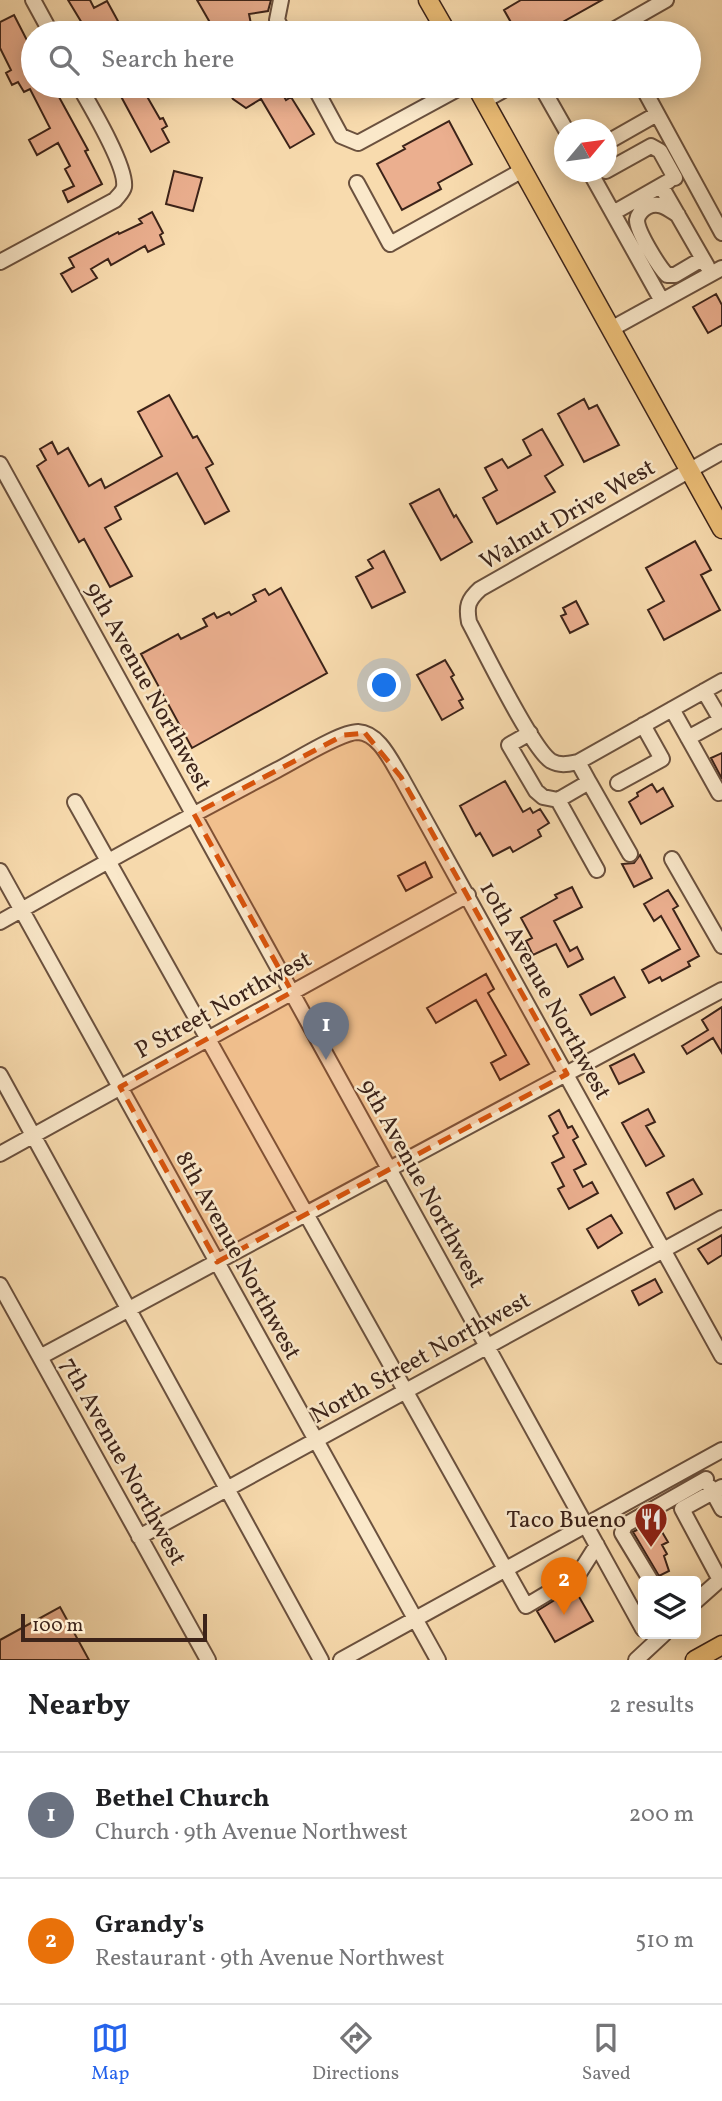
<!DOCTYPE html>
<meta charset="utf-8">
<style>
body{margin:0;font-family:Vollkorn,serif;background:#f2f2f2;color:#202124}
.controls{position:absolute;right:21px;bottom:21px;display:grid;overflow:hidden;border-radius:7px;box-shadow:0 4px 18px #0003}
.controls button{width:63px;height:63px;display:grid;place-items:center;padding:0;border:0;border-bottom:2px solid #e0e0e0;background:#fff;color:#202124;font:35px sans-serif}
.compass{position:absolute;left:554px;top:119px;width:63px;height:63px;border-radius:50%;background:#fff;box-shadow:0 4px 18px #0003;rotate:61deg}
.scale{position:absolute;left:21px;bottom:18px;width:186px;box-sizing:border-box;padding-left:7px;border:4px solid #3c2319;border-top:0;font-size:19px;line-height:24px;white-space:nowrap;color:#3c2319;-webkit-text-stroke:5px #fae8ca;paint-order:stroke}
.you{position:absolute;left:385px;top:686px;width:24px;height:24px;margin:-18px;border:5px solid #fff;border-radius:50%;background:#1a73e8;box-shadow:0 0 0 10px #1a73e833}
.badge{display:grid;place-items:center;width:46px;height:46px;border-radius:50%;background:#2563eb;color:#fff;font-size:23px;font-weight:700}
.pin{position:absolute;translate:-50% -58px;filter:drop-shadow(0 2px 4px #0008)}
.pin::after{content:'';position:absolute;top:37px;width:24px;height:21px;background:inherit;clip-path:polygon(0 0,100% 0,50% 100%)}
.list{margin:0;padding:0;list-style:none}
h2{display:flex;justify-content:space-between;align-items:center;height:91px;margin:0;padding:0 28px;font-size:30px}
h2 small{font-size:23px;font-weight:400;color:#757577}
.list li{display:grid;grid-template-columns:46px 1fr auto;gap:21px;align-items:center;box-sizing:border-box;height:126px;padding:0 28px;border-top:2px solid #e0e0e0}
.list b{display:block;font-size:26px;white-space:nowrap}
.list p{margin:0;font-size:23px;white-space:nowrap;color:#757577}
.list em{font-size:23px;font-style:normal;color:#757577}
.icon{flex:none;width:38px;height:38px;fill:none;stroke:currentColor;stroke-width:2;stroke-linecap:round;stroke-linejoin:round}
.map{position:relative;flex:none;width:722px;height:1660px;overflow:hidden}
.search{position:absolute;background:#fff;box-shadow:0 4px 18px #0003;left:21px;right:21px;top:21px;height:77px;display:flex;align-items:center;gap:18px;box-sizing:border-box;padding:0 24px;border-radius:38px;color:#757577;font-size:26px}
.sheet{height:343px;background:#fff}
nav{display:flex;justify-content:space-around;align-items:center;box-sizing:border-box;height:98px;border-top:2px solid #e0e0e0;background:#fff;font-size:19px;color:#757577}
nav a{display:grid;justify-items:center;gap:4px}
nav .on{color:#2563eb}
.map>svg:first-child{display:block}
.building{fill:#ebaf8f;stroke:#3c2319;stroke-width:2}
.lines{fill:none;stroke-linecap:round;stroke-linejoin:round}
.minor-casing{stroke:#6b513e;stroke-width:18}
.major-casing{stroke:#3c2319;stroke-width:21}
.minor{stroke:#fae8ca;stroke-width:14}
.major{stroke:#ecbe77;stroke-width:18}
.marked{fill:#d7540d;fill-opacity:0.2;stroke:#d7540d;stroke-width:5;stroke-dasharray:14 9;stroke-linejoin:round}
.labels{text-anchor:middle;stroke-width:5;stroke-linejoin:round;paint-order:stroke}
.street-label{font-size:24px;fill:#3c2319;stroke:#fae8ca}
.poi-label{font-size:24px;fill:#3c2319;stroke:#fae8ca;text-anchor:end}
</style>
<div class="map">
<svg width="722" height="1660" viewBox="0 0 722 1660">
<rect width="100%" height="100%" fill="#f8dbae"/>
<filter id="stains"><feTurbulence type="fractalNoise" baseFrequency=".00286" numOctaves="4"/><feColorMatrix values="0 0 0 0 .2 0 0 0 0 .09 0 0 0 0 .02 0 0 0 .5 -.17"/></filter>
<radialGradient id="worn" r=".72"><stop offset=".6" stop-color="#630" stop-opacity="0"/><stop offset="1" stop-color="#630" stop-opacity=".3"/></radialGradient>
<!-- building -->
<path class="building" d="M68,0H90L94,8L107,1L119,23L110,29L112,33H88Z
M197,0H271L268,11L249,14L251,24L245,28L248,33H216Z
M521,0H602L543,33H517L504,10Z
M14,15L33,52V86H53L88,150L85,151L102,184L68,202L63,191L74,186L65,169L70,166L58,143L37,155L29,140L50,128L30,89L24,92L18,82L12,85L6,73L11,70L0,48V22Z
M122,86H141L160,119L163,118L167,126L162,129L169,142L151,152L117,89Z
M225,86H278L286,100L291,97L314,134L290,148L261,99L246,108L233,99Z
M449,121L472,164L438,183L441,189L402,210L377,164L405,149L403,146Z
M174,171L202,178L193,211L166,204Z
M152,212L163,233L160,235L164,244L148,252L145,246L111,265L108,259L91,269L97,278L72,292L61,274L74,267L69,258L118,232L119,234L142,223L139,219Z
M716,294L722,305V325L708,333L693,307Z
M169,395L193,438L197,436L213,464L206,468L229,511L205,524L177,473L115,507L121,519L105,528L132,576L110,587L84,539L79,542L37,466L46,460L40,449L52,442L58,454L68,448L89,486L101,479L105,488L162,456L138,412Z
M584,399L589,409L597,405L619,445L584,462L558,414Z
M542,429L563,465L545,476L555,492L497,524L483,498L497,490L485,468L502,459L508,468L531,455L523,440Z
M439,489L454,517L456,515L472,542L441,560L410,504Z
M695,541L711,570L701,575L720,610L664,640L648,610L664,601L646,568Z
M384,551L405,592L372,608L356,577L373,568L368,560Z
M281,588L327,673L192,748L141,654L178,634L181,639L207,626L203,619L214,613L217,618L229,612L231,615L256,601L253,595L265,589L269,595Z
M576,601L588,624L570,633L561,616L566,614L563,608Z
M445,660L454,675L451,677L463,699L459,701L463,708L442,720L417,675Z
M722,753V779L711,758Z
M505,781L523,812L530,808L533,813L540,809L549,823L538,830L541,836L513,852L510,847L493,856L480,833L476,836L460,806Z
M652,784L657,792L663,788L673,806L641,824L629,802L638,796L637,793Z
M640,855L652,878L634,887L622,864L634,863Z
M425,862L432,877L406,891L398,876Z
M572,887L582,907L554,921L570,951L577,947L583,959L568,967L556,944L533,955L526,941L532,938L521,918L557,898L555,895Z
M668,890L678,906L673,909L699,956L688,962L690,966L662,981L660,977L649,983L642,970L680,949L661,916L654,921L644,904Z
M486,974L494,989L488,993L529,1064L500,1080L491,1063L506,1055L476,1000L436,1023L427,1008Z
M614,977L625,997L591,1015L580,995Z
M722,1007V1053L713,1038L687,1054L682,1046L708,1030L702,1020Z
M634,1054L644,1072L619,1084L610,1066Z
M648,1109L655,1122L646,1126L664,1156L646,1166L622,1123Z
M559,1110L568,1128L572,1126L578,1137L573,1140L586,1164L574,1170L583,1187L592,1182L598,1193L569,1209L558,1189L564,1186L552,1163L564,1157L553,1136L558,1133L549,1116Z
M693,1179L702,1194L675,1209L667,1193Z
M611,1215L622,1233L598,1248L587,1229Z
M722,1235V1255L708,1264L698,1249Z
M655,1279L662,1292L639,1305L632,1291Z
M655,1520L668,1542L662,1545L667,1554L664,1556L669,1571L659,1576L633,1532Z
M574,1588L593,1621L555,1642L537,1611Z
M60,1607L89,1660H0V1640Z"/>
<g class="lines">
<defs>
<path id="minor" d="M33,0L51,33
M281,0L277,20L284,33
M608,33L666,0
M314,86L341,136L358,143L463,86
M541,86L566,130
M642,86L722,233
M484,101L511,86
M606,143L657,114
M606,171L651,146L660,151L675,178
M590,172L662,301
M357,183L390,244L523,170
M661,186L707,266
M613,213L669,181
M678,215C667,208 659,201 647,207C642,210 638,214 637,220C637,232 659,267 667,275H675L702,259
M0,262L115,200C118,196 123,192 124,187C127,167 90,105 79,86
M611,329L722,268
M722,452L480,589C468,600 466,606 469,622C483,648 532,749 551,761C560,766 568,764 578,762L722,681
M0,464L643,1629
M672,709L719,793L722,792
M530,733L509,745L536,791L543,797L558,800L589,782L578,762
M688,738L721,720L704,691
M589,782L630,854
M618,783L662,759L643,725
M558,800L597,870
M75,802L526,1606L578,1575L597,1545
M672,859L722,946
M0,871L438,1660
M0,922C91,870 184,819 277,770C295,761 340,732 358,732C379,733 391,761 401,777L722,1356
M0,1075L321,1660
M0,1154L468,895
M0,1285L208,1660
M40,1357L722,990
M710,1487L722,1509
M139,1537L722,1218
M720,1580L682,1509L722,1487
M651,1581L622,1533L625,1525L706,1479
M696,1601L722,1578
M341,1660L722,1450
M636,1660L664,1634"/>
<path id="major" d="M428,0L447,33
M476,86L722,529
M695,1660L722,1645"/>
</defs>
<!-- minor casing -->
<use href="#minor" class="minor-casing"/>
<!-- major casing -->
<use href="#major" class="major-casing"/>
<!-- minor -->
<use href="#minor" class="minor"/>
<!-- major -->
<use href="#major" class="major"/>
</g>
<!-- marked area -->
<path class="marked" d="M365,733L401,777L567,1074L217,1262L120,1087L292,992L194,814L344,735Z"/>
<!-- icons -->
<defs>
<symbol id="restaurant-pin" viewBox="-11 -11 22 30"><path d="M0 17L-7.5 6A9.5 9.5 0 1 1 7.5 6Z" fill="#8f2418" stroke="#fae8ca"/><path d="M-5-6h1v4h1v-4h1v4h1v-4h1v5L-1.5 .5V6h-2V.5L-5-1ZM5-6V6H3V1.5H1.5Q1.5-4 5-6Z" fill="#fff"/></symbol>
</defs>
<g fill-rule="evenodd">
<use href="#restaurant-pin" x="632" y="1500" width="38" height="52"/>
</g>
<g class="labels">
<!-- street labels -->
<g class="street-label">
<text transform="translate(567 514) rotate(-30)" y="8">Walnut Drive West</text>
<text transform="translate(149 686) rotate(61)" y="8">9th Avenue Northwest</text>
<text transform="translate(546 990) rotate(61)" y="8">10th Avenue Northwest</text>
<text transform="translate(223 1004) rotate(-29)" y="8">P Street Northwest</text>
<text transform="translate(423 1183) rotate(61)" y="8">9th Avenue Northwest</text>
<text transform="translate(239 1255) rotate(61)" y="8">8th Avenue Northwest</text>
<text transform="translate(420 1357) rotate(-29)" y="8">North Street Northwest</text>
<text transform="translate(124 1461) rotate(61)" y="8">7th Avenue Northwest</text>
</g>
<!-- poi labels -->
<g class="poi-label">
<text x="626" y="1527">Taco Bueno</text>
</g>
</g>
<rect width="100%" height="100%" filter="url(#stains)"/>
<rect width="100%" height="100%" fill="url(#worn)"/>
</svg>
<div class="controls">
<button><svg class="icon" aria-label="layers" viewBox="0 0 24 24"><path d="M12 4l9 5-9 5-9-5zM3 14l9 5 9-5"/></svg></button>
</div>
<svg class="compass" viewBox="-18 -18 36 36"><path d="M0-13l5 13h-10z" fill="#e53935"/><path d="M0 13l5-13h-10z" fill="#757577"/></svg>
<div class="scale">100 m</div>
<div class="you"></div>
<div class="pin badge" style="left:326px;top:1060px;background:#6b7280">1</div>
<div class="pin badge" style="left:564px;top:1615px;background:#e8710a">2</div>
<div class="search"><svg class="icon" aria-label="search" viewBox="0 0 24 24"><circle cx="10" cy="10" r="6"/><path d="M15 15l6 6"/></svg>Search here</div>
</div>
<section class="sheet">
<h2>Nearby<small>2 results</small></h2>
<ul class="list">
<li><span class="badge" style="background:#6b7280">1</span><div><b>Bethel Church</b><p>Church · 9th Avenue Northwest</p></div><em>200 m</em></li>
<li><span class="badge" style="background:#e8710a">2</span><div><b>Grandy's</b><p>Restaurant · 9th Avenue Northwest</p></div><em>510 m</em></li>
</ul>
</section>
<nav>
<a class="on"><svg class="icon" aria-label="map" viewBox="0 0 24 24"><path d="M3 6l6-2 6 2 6-2v14l-6 2-6-2-6 2zM9 4v14M15 6v14"/></svg>Map</a>
<a><svg class="icon" aria-label="directions" viewBox="0 0 24 24"><path d="M12 3l9 9-9 9-9-9zM9 14v-3h6M13 9l2 2-2 2"/></svg>Directions</a>
<a><svg class="icon" aria-label="saved" viewBox="0 0 24 24"><path d="M7 4h10v16l-5-4-5 4z"/></svg>Saved</a>
</nav>
